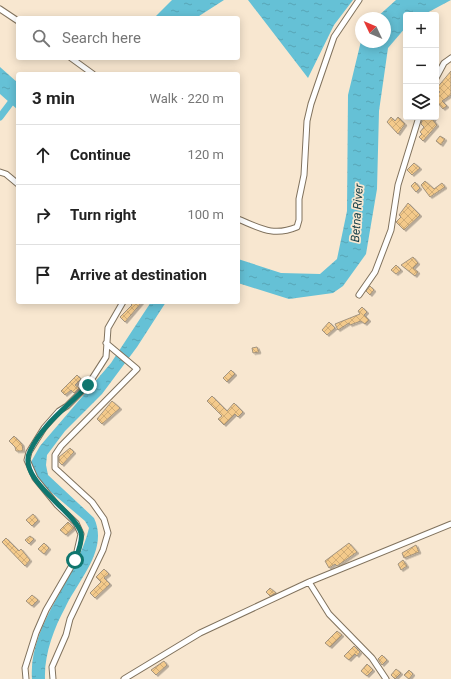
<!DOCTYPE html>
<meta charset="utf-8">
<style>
body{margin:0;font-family:Roboto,sans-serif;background:#f2f2f2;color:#222}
.controls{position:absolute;right:12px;top:12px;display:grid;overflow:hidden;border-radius:4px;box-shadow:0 2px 10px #0003}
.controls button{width:36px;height:36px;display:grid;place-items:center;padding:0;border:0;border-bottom:1px solid #e0e0e0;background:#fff;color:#222;font:20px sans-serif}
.compass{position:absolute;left:355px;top:12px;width:36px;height:36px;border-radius:50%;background:#fff;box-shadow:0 2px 10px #0003;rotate:314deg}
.stop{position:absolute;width:12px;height:12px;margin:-9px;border:3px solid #0f766e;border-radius:50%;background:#fff}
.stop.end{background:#0f766e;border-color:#fff;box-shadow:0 1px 4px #0008}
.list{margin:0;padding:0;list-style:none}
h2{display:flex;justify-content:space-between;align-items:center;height:52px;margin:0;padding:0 16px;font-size:17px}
h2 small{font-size:13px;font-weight:400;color:#767676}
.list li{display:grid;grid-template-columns:26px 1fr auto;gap:12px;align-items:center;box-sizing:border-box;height:60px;padding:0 16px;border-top:1px solid #e0e0e0}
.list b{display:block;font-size:15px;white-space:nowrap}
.list em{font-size:13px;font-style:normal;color:#767676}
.icon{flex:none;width:22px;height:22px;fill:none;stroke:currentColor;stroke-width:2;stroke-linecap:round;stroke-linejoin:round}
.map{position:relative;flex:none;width:451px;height:679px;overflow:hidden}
.search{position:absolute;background:#fff;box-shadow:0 2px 10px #0003;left:16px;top:16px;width:224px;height:44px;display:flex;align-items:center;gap:10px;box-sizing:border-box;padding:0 14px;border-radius:4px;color:#767676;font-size:15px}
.panel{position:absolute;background:#fff;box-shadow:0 2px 10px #0003;left:16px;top:72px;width:224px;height:232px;border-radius:4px}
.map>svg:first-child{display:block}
.water{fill:url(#water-ripples)}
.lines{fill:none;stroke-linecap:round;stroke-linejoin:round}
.canal{stroke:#65c1d6;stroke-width:7}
.building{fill:url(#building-cross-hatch);stroke:#a2937e;filter:url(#shadow)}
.street-casing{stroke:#80725d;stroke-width:7}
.street{stroke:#fff;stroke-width:5}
.route{stroke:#0f766e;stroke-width:5}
.labels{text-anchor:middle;stroke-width:3.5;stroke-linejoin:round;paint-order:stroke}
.water-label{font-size:12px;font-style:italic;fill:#123d46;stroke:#f8e7d0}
</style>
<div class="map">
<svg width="451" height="679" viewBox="0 0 451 679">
<defs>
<pattern id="water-ripples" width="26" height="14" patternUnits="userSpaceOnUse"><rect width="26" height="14" fill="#65c1d6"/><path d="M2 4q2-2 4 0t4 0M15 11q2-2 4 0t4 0" fill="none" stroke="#57a5b6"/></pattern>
<pattern id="building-cross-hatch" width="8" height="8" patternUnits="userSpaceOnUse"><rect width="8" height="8" fill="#f4ca8b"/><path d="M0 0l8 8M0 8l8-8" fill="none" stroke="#d1ad77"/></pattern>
<filter id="shadow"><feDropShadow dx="2" dy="1.5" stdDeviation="0" flood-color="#0004"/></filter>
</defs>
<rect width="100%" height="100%" fill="#f8e7d0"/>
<!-- water -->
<path class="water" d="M172,0H224L196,18H154Z
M248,0H353L334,25L308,78Z
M396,0H451L423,15H406V27L388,48L379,111L377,189L366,254L343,286L333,293L289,299L238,283V259L281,273L320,274L337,259L347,211L348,95L361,41L385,42V18H376Z
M0,67L18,83V110L0,94Z
M151,302H166L137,347L102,394L65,431L47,455L46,465L48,475L94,518C109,550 78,580 65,608C54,628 44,655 45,679H32C28,625 77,579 89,528L85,521L45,487L31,467V462L40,446L111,363Z"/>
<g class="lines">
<!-- canal -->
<path class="canal" d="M0,117L15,97"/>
</g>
<!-- building -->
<path class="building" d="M451,71V95L442,101L447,106L443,109L438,103L436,104V94L440,92L436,89Z
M391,117L395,121L398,117L405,124L398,134L387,122Z
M423,117H436L433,120L437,125L423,141L419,137L422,134L420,132L424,127L421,124Z
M440,136L445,139L441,145L436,141Z
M414,163L420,168L412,175L407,170Z
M425,181L434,189L442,183L445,187L430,197L421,185Z
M415,182L420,188L416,192L411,186Z
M408,203L420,215L404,230L396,222L401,217L399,215Z
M413,257L418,263L413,268L418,272L415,276L401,265Z
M396,265L401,270L396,274L391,270Z
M370,286L374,290L370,295L366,291Z
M129,302H142L125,322L120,317L132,305Z
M362,307L367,312L364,315L369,320L365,324L361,321L350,325L349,323L338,330L335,324L360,314L358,311Z
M329,322L335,328L327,335L322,330Z
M257,347L259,352L253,353L252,348Z
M231,370L235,374L227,382L223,378Z
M77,375L81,379L75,385L79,388L74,393L71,390L65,395L61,391Z
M212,396L227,411L234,403L243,412L238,417L235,414L224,425L218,419L222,416L207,401Z
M112,401L120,408L102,424L97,419Z
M14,436L22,444L23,451H16L15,447L9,441Z
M70,448L74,452L62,465L59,462V457Z
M33,514L38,520L32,526L26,520Z
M68,522L74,528L66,535L60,530Z
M30,536L34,539L29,544L25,540Z
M6,538L19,551L21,549L30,560L25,566L2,542Z
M44,543L49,548L44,554L38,549Z
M349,543L357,552L337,566L335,564L329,568L325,561Z
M416,545L419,552L404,558L402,553Z
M403,560L407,566L401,570L398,564Z
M104,569L109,574L104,578L110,584L95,598L90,593L101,582L96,577Z
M270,588L276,593L270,596L266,592Z
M32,595L38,600L32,606L26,601Z
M337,631L342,635L330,647L325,643Z
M354,646L360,652L357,656L355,654L349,660L344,656Z
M382,655L387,660L382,665L378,659Z
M164,661L167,665L156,675L151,670Z
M367,664L373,670L367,676L361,671Z
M396,669L401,673L395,679L391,675Z
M409,670L413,674L409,679L404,675Z"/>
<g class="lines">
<defs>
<path id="street" d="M0,9L18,21
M71,58L93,74
M436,78L444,63L451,58
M0,172L6,174L18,184
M238,219C260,228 273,237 297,227L299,220V199L304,175L307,121L311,104L334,37L359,0
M359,295L375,272L391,230L398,185L419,117
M309,582L329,614L372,658L386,679
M26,679L25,668L36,633L46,610L75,560L81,534L76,523L57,505L35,478L27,460L29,452L44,428L59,411L67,406L88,385L106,357L108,328L123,302
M53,679L52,667L66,635L70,619L103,550L108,533L104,519L92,502L55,468V455L61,446L137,369L106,343
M124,679L200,633L309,582L451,524"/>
</defs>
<!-- street casing -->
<use href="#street" class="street-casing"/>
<!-- street -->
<use href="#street" class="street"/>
</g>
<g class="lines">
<!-- route -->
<path class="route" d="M75,560C78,552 83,541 81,533C75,511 16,479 30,451C44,422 67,408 88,385"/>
</g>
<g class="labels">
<!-- water labels -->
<g class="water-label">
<text transform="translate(357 213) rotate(-86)" y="4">Betna River</text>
</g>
</g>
</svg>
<div class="controls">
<button>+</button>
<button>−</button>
<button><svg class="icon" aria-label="layers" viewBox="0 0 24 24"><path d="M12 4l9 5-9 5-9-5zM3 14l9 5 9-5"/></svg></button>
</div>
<svg class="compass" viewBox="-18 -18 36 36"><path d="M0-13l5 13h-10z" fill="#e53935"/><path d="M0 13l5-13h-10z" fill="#767676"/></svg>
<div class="stop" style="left:75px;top:560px"></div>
<div class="stop end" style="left:88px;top:385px"></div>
<div class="search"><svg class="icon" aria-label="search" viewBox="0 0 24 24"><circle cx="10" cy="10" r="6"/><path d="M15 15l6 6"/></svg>Search here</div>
<section class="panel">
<h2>3 min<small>Walk · 220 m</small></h2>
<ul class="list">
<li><svg class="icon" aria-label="ahead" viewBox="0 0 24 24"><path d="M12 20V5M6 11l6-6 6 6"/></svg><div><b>Continue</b></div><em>120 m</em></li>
<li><svg class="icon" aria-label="right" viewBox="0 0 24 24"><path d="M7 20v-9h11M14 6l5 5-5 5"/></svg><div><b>Turn right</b></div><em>100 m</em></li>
<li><svg class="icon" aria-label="arrive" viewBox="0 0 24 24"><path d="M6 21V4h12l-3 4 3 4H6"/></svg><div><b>Arrive at destination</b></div></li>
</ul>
</section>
</div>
